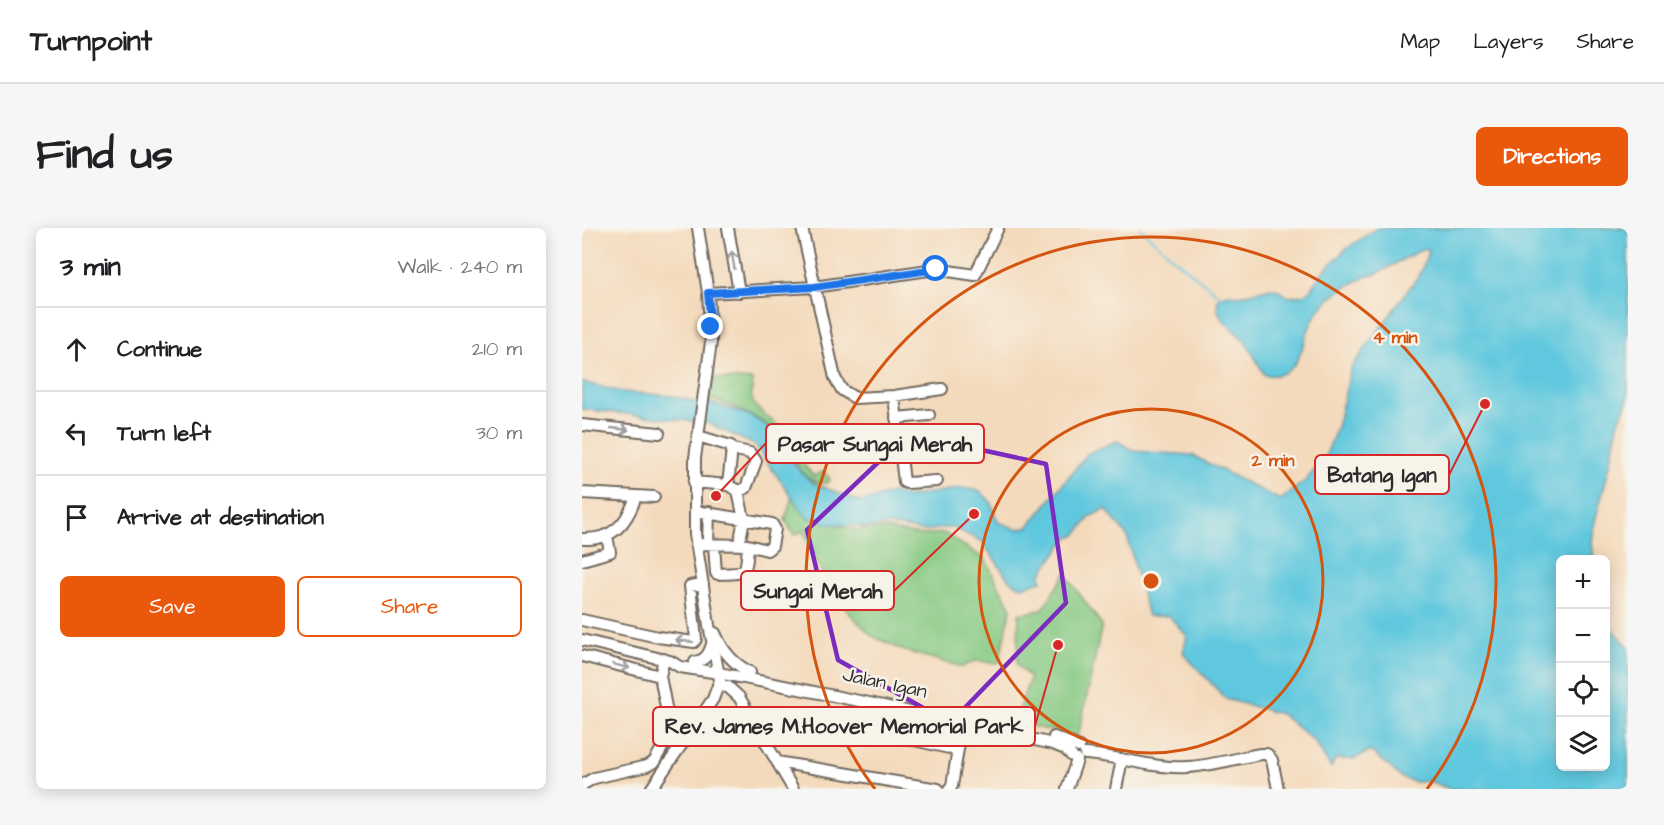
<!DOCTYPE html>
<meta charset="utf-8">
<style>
body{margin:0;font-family:"Architects Daughter",sans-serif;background:#f6f6f6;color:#202124}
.controls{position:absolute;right:18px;bottom:18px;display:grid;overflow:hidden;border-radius:9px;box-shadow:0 3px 15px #0003}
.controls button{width:54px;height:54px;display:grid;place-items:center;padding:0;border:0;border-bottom:2px solid #e0e0e0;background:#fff;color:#202124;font:30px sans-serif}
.stop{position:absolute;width:18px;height:18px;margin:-14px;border:4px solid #1a73e8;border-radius:50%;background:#fff}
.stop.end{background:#1a73e8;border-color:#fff;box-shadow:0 2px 6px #0008}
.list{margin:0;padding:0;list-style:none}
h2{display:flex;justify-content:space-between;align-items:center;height:78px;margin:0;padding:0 24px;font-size:26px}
h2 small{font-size:20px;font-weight:400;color:#757577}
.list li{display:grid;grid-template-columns:39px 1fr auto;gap:18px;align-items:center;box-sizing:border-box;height:84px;padding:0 24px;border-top:2px solid #e0e0e0}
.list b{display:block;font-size:22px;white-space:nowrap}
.list em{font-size:20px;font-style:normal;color:#757577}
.actions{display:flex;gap:12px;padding:18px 24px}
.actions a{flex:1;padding:14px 0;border:2px solid #ea580c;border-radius:9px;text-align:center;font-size:21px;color:#ea580c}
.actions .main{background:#ea580c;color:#fff}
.icon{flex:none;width:33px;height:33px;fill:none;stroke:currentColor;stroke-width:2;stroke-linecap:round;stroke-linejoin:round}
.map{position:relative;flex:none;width:1046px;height:561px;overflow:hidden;border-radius:9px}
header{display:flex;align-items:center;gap:36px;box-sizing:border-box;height:84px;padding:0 30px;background:#fff;border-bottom:2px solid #e0e0e0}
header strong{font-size:28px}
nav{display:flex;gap:33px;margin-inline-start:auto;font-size:21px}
.intro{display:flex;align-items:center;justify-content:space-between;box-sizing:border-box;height:144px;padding:0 36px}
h1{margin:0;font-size:42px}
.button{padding:15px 27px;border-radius:9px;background:#ea580c;color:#fff;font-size:21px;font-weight:700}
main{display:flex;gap:36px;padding:0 36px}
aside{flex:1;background:#fff;border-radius:9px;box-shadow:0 3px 15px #0003}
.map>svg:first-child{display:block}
.green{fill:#86c983;stroke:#587a57;stroke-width:1.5}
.water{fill:#61c8de;stroke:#467a84;stroke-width:1.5}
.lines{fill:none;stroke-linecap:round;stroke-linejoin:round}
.stream{stroke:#61c8de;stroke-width:2}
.minor-casing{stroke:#71685e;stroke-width:14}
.minor{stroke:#fff;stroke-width:10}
.oneway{stroke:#a0a0a0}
.route{stroke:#1a73e8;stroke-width:8}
.marked{fill:none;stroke:#7b2cbf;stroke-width:4.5;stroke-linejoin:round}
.ring{fill:none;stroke:#d5540f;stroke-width:3}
.labels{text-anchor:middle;stroke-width:5;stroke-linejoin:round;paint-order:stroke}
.street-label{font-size:20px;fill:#2b2b2b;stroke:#f7f3e8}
.centre{fill:#d5540f;stroke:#f7f3e8;stroke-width:3}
.ring-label{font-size:18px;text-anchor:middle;font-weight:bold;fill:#d5540f;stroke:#f7f3e8;stroke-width:5;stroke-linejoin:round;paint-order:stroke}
.leader{fill:none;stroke:#d62828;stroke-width:2}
.callout-dot{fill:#d62828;stroke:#f7f3e8;stroke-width:2}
.callout{fill:#f7f3e8;stroke:#d62828;stroke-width:2}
.callout-label{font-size:21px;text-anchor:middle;font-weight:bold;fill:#2b2b2b}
</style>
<header>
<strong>Turnpoint</strong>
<nav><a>Map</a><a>Layers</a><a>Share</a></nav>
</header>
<div class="intro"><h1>Find us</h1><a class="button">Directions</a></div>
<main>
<aside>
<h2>3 min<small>Walk · 240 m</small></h2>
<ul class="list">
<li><svg class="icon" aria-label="ahead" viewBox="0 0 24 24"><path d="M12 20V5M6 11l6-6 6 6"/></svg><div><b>Continue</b></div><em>210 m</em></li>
<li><svg class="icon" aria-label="left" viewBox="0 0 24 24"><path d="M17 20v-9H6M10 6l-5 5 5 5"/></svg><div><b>Turn left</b></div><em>30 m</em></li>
<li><svg class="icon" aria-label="arrive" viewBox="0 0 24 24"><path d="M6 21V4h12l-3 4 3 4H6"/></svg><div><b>Arrive at destination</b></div></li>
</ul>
<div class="actions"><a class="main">Save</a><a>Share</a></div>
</aside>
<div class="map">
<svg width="1046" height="561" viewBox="0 0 1046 561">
<rect width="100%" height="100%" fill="#f7f3e8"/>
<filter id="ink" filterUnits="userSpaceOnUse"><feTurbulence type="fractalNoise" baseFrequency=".0167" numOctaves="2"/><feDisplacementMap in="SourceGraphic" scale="12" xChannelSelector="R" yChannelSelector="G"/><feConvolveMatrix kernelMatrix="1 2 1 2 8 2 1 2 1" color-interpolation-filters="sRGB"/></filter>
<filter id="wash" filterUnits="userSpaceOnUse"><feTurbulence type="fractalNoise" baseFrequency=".008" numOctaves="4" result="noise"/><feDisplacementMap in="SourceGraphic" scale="24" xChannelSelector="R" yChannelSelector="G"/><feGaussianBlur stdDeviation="1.35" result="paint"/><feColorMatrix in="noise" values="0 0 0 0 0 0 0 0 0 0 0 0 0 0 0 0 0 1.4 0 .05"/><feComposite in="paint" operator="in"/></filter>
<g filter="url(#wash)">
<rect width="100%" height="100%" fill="#f4dabc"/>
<!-- green -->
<path class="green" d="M131,150L171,152L169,167L171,174L175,180L199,200L218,233L232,248L240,244L244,246L248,251L245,255C219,260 207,216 193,202C190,199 184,196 181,194C164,183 145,177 126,170Z
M210,269L222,286L227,290L276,302L305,301L338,307L362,305L403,331L429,381L417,435L393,433L380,439L323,423L290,408L270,388L245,356L221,303L212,307L203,292Z
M483,346L520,397L496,509L433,494L448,450L435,436L437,386L460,382Z"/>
<!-- water -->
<path class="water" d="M795,0H1046V171L1036,196L1028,237L1013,293L1010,314L1012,331L978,332V538H1023L1024,380L1029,399L1046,418V561H868L847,553L834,554L820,550L801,533L788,523L772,531H753L749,540L732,513L699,486L644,471L601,425L605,408L587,388H566L545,308L524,281L509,288L493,308L485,310L458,347L460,353L439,359L427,352L400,313L369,299L341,303L307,297L282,300L277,298L248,296L227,290L222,286L173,217L126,195L0,181V154L40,164L80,167L96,169L113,174H126L167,187L192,202L215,240L231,255L279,274L311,265L326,269L379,260L398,263L409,274L416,294L435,301L446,299L506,225L535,213L552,223L610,227L698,272L724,252L743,229L755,199L769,140L838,46L847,22L843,20C828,27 813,36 798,44C794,46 790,47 785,48C765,57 743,70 732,90C718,113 722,152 683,147C676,137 671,124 663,114C654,102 626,86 638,68L648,66L657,68L689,60L694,61L707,69L721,67L728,62L739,46L764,21Z"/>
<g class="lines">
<!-- stream -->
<path class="stream" d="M558,0L596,34L638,68"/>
</g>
</g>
<g filter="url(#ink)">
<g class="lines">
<defs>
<path id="minor" d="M146,0L157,64
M220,0L253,150L260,162L273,170L312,168L360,161
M126,65L232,59L353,41L393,47L416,0
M312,168L322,254L325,255L355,253
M314,190L347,187
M0,197L77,205
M116,208L149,218L150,221L146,257
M150,221L168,225L174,233L164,260L156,263
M112,254L146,257L156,263L162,291L157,317
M0,265L72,269
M113,283L190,296L193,301L190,318L185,322L166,317L114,316
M0,311C31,312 45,296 54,268
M126,316L127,284
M132,317L134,345L136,346C165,345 164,347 166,317
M0,332L28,324L25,308
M0,392L76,409L112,414L114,411L108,358L121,356
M133,405C140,422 151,436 168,444
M0,412L88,433L98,439L137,445L292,476L471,516L483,521L490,528
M0,428L78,448
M113,434C124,432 127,426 130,416
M136,459L145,458L157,469L211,561
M292,476L288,502L376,522
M472,509L497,519
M503,526C537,528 571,541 605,539C629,538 655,530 679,526H685L690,532L696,561
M195,534L356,561
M0,557L12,550L65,538L72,534L84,513L88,500L78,448L82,431
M69,561L131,471L138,452L127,397L113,306V230L129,114L126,65L116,0
M367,561L370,558L380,496
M485,561L495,532
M534,561L540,531"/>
</defs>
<!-- minor casing -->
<use href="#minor" class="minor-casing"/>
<!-- minor -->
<use href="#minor" class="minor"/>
</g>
<!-- one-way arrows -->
<defs><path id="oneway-shaft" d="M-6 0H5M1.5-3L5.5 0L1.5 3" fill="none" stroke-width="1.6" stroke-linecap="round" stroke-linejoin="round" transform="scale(1.5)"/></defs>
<g class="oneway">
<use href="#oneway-shaft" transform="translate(151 32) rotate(-99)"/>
<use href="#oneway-shaft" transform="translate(38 201) rotate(6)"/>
<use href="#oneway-shaft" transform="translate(102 413) rotate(-173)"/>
<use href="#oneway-shaft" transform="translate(39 438) rotate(14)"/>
</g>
</g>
<g class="lines" filter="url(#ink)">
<!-- route -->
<path class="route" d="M129,99L126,65L232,59L354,41"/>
</g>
<!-- marked area -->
<path class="marked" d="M326,206L464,236L484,375L368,495L256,432L225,302Z"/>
<!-- distance rings -->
<g class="ring">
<circle cx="569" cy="353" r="172"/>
<path d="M293 561A345 345 0 1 1 845 561"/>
</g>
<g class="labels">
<!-- street labels -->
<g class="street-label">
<text transform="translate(303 454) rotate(12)" y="7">Jalan Igan</text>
</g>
</g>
<circle cx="569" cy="353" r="9" class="centre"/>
<g class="ring-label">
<text x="813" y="115">4 min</text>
<text x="691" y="238">2 min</text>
</g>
<!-- callouts -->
<path class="leader" d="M134 268L184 215M903 176L867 247M392 286L312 363M476 417L453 498"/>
<g class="callout-dot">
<circle cx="134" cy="268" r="6"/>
<circle cx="903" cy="176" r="6"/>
<circle cx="392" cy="286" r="6"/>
<circle cx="476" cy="417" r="6"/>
</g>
<g class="callout">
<rect x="184" y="196" width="218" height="39" rx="6"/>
<rect x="733" y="227" width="134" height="39" rx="6"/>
<rect x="159" y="343" width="153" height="39" rx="6"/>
<rect x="71" y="479" width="382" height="39" rx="6"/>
</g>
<g class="callout-label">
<text x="293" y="223">Pasar Sungai Merah</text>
<text x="800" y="254">Batang Igan</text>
<text x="236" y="370">Sungai Merah</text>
<text x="262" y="505">Rev. James M.Hoover Memorial Park</text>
</g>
</svg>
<div class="controls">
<button>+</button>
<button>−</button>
<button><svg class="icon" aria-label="locate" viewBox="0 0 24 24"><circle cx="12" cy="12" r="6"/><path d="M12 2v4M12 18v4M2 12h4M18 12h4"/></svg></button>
<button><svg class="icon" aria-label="layers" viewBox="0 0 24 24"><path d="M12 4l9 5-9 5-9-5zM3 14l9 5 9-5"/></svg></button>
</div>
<div class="stop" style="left:354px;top:41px"></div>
<div class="stop end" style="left:129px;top:99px"></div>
</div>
</main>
